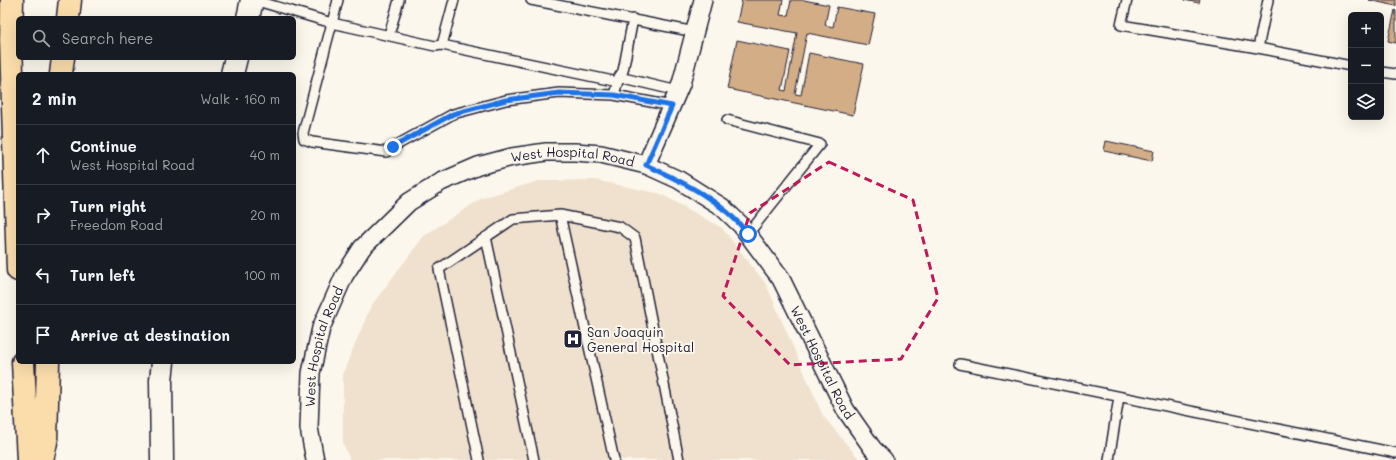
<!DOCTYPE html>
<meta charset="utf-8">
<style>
body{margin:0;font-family:Mali,sans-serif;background:#20242c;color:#f1f3f6}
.controls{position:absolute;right:12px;top:12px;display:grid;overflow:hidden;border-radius:6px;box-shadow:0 4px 16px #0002}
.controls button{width:36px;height:36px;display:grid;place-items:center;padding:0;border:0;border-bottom:1px solid #363941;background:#171b24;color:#f1f3f6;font:20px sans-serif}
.stop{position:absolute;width:12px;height:12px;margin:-9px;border:3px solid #1a73e8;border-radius:50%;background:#fff}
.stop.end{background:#1a73e8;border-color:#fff;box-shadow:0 1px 4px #0008}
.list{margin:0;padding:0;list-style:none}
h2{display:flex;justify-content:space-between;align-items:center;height:52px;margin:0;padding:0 16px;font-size:17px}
h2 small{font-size:13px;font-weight:400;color:#9ea1a6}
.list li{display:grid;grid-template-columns:26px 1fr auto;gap:12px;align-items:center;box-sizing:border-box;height:60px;padding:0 16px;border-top:1px solid #363941}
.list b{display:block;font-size:15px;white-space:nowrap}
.list p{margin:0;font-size:13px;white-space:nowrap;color:#9ea1a6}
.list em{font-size:13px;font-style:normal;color:#9ea1a6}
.icon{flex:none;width:22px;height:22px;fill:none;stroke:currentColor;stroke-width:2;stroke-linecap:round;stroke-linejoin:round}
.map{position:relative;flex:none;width:1396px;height:460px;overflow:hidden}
.search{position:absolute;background:#171b24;box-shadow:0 4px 16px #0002;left:16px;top:16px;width:280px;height:44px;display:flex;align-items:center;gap:10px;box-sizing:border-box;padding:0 14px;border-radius:6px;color:#9ea1a6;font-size:15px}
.panel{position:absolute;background:#171b24;box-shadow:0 4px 16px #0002;left:16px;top:72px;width:280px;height:292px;border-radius:6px}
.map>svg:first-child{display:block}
.built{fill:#efe1cd}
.building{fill:#d3ad85;stroke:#22223b}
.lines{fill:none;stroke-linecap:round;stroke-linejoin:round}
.service-casing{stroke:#22223b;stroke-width:12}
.minor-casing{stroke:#22223b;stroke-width:20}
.tertiary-casing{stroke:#22223b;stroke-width:25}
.motorway-casing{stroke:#22223b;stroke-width:25}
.service{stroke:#fbf7ec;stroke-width:9}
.minor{stroke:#fbf7ec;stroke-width:17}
.tertiary{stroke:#fbf7ec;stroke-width:22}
.motorway{stroke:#fbddab;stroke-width:22}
.route{stroke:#1a73e8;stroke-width:5}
.marked{fill:none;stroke:#c2185b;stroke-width:3;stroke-dasharray:8 5;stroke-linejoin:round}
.labels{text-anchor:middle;stroke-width:4;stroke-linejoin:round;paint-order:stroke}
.street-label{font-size:13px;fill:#22223b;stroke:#fbf7ec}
.poi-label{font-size:13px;fill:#22223b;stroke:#fbf7ec;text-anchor:start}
</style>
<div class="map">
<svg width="1396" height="460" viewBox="0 0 1396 460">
<rect width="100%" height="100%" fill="#fbf7ec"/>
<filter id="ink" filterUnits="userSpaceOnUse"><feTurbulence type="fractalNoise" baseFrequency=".025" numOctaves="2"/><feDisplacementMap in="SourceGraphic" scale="8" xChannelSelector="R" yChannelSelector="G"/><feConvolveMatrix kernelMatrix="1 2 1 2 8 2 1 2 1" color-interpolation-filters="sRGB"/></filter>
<g filter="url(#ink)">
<!-- built -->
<path class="built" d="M595,180L661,194L722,228L766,284L823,416L860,460H350L343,443V373L371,306L424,236L482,198L539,181Z"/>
<!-- building -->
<path class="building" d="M742,0H783L780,15L788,16L791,0H804L829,5L825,25L833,27L837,7L875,14L868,45L807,33L795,94L801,95L809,53L864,64L853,115L727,89L737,40L790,51L782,90L786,91L797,33L737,22Z
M1184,0H1200L1199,3Z
M1369,0H1396V6Z
M1395,10L1396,11V43L1388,41Z
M1106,141L1154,151L1152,161L1104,151Z"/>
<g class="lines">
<defs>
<path id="service" d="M254,0L332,23L338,0
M454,0L442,45L435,46L332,23L303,133L304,139L312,142L386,152L393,147L453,114L506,100L559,93L614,95L619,77L623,71L633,19
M531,0L695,32
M1127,0L1121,25L1258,48L1351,66
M389,35L399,0
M442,45L618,82
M1258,48L1268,0
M1381,72L1396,74
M619,77L678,91
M614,95L672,106
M727,120L820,144L748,234
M560,215L614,460
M486,237L534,460
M960,364L1396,453
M479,460L439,269L513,219L560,215L620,227L635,238L679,460
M1109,460L1119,397"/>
<g id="minor">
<path d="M646,165L681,84L703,0"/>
<path id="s1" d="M315,460L309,428L311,373L321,328L344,276L362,248L409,202L441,182L478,166L512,157L546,152H575L601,154L646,165L679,180L722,207L741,225L781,279L845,409L873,449L884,460"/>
</g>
<path id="tertiary" d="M248,18L252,0
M232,74L236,58
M162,460L161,380L163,362"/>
<path id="motorway" d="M12,0L11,40L18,270
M68,18L70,0
M61,74L63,58
M23,362L28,460
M42,460L46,442L48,362"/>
</defs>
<!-- service casing -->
<use href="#service" class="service-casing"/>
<!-- minor casing -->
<use href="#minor" class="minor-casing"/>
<!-- tertiary casing -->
<use href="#tertiary" class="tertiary-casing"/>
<!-- motorway casing -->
<use href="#motorway" class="motorway-casing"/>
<!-- service -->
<use href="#service" class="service"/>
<!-- minor -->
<use href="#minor" class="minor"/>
<!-- tertiary -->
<use href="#tertiary" class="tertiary"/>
<!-- motorway -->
<use href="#motorway" class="motorway"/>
</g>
</g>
<g class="lines" filter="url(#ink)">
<!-- route -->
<path class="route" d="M393,147L453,114L506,100L559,93L614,95L672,106L646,165C683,182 723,201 748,234"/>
</g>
<!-- marked area -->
<path class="marked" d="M829,162L913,200L938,298L901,359L790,365L723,296L750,213Z"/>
<!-- icons -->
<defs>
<symbol id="hospital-square" viewBox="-11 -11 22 22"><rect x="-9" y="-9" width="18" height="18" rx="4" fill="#22223b" stroke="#fbf7ec"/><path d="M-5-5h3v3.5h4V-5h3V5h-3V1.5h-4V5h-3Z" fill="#fff"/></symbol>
</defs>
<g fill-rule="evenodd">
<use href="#hospital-square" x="562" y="328" width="22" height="22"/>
</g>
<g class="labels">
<!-- street labels -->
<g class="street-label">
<text dy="5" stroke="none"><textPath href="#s1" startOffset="464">West Hospital Road</textPath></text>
<text dy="5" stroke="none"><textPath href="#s1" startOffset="116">West Hospital Road</textPath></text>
<text dy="5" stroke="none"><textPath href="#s1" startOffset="812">West Hospital Road</textPath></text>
</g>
<!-- poi labels -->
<g class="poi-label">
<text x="587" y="337">San Joaquin<tspan x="587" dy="15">General Hospital</tspan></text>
</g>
</g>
</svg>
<div class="controls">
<button>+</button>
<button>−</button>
<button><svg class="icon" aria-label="layers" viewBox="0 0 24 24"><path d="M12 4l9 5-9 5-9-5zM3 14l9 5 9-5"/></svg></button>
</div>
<div class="stop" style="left:748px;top:234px"></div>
<div class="stop end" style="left:393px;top:147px"></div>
<div class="search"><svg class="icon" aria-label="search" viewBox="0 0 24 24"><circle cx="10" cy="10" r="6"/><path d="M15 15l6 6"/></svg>Search here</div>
<section class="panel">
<h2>2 min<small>Walk · 160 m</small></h2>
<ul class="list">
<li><svg class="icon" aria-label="ahead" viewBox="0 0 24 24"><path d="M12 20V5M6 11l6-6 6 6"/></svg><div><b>Continue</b><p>West Hospital Road</p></div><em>40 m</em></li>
<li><svg class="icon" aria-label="right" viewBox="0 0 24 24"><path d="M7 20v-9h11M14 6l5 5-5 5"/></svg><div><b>Turn right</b><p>Freedom Road</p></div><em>20 m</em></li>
<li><svg class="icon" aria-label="left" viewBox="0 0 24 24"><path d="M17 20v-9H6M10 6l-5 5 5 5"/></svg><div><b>Turn left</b></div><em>100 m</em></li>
<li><svg class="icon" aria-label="arrive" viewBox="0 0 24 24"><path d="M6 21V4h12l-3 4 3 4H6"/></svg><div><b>Arrive at destination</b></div></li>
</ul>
</section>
</div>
